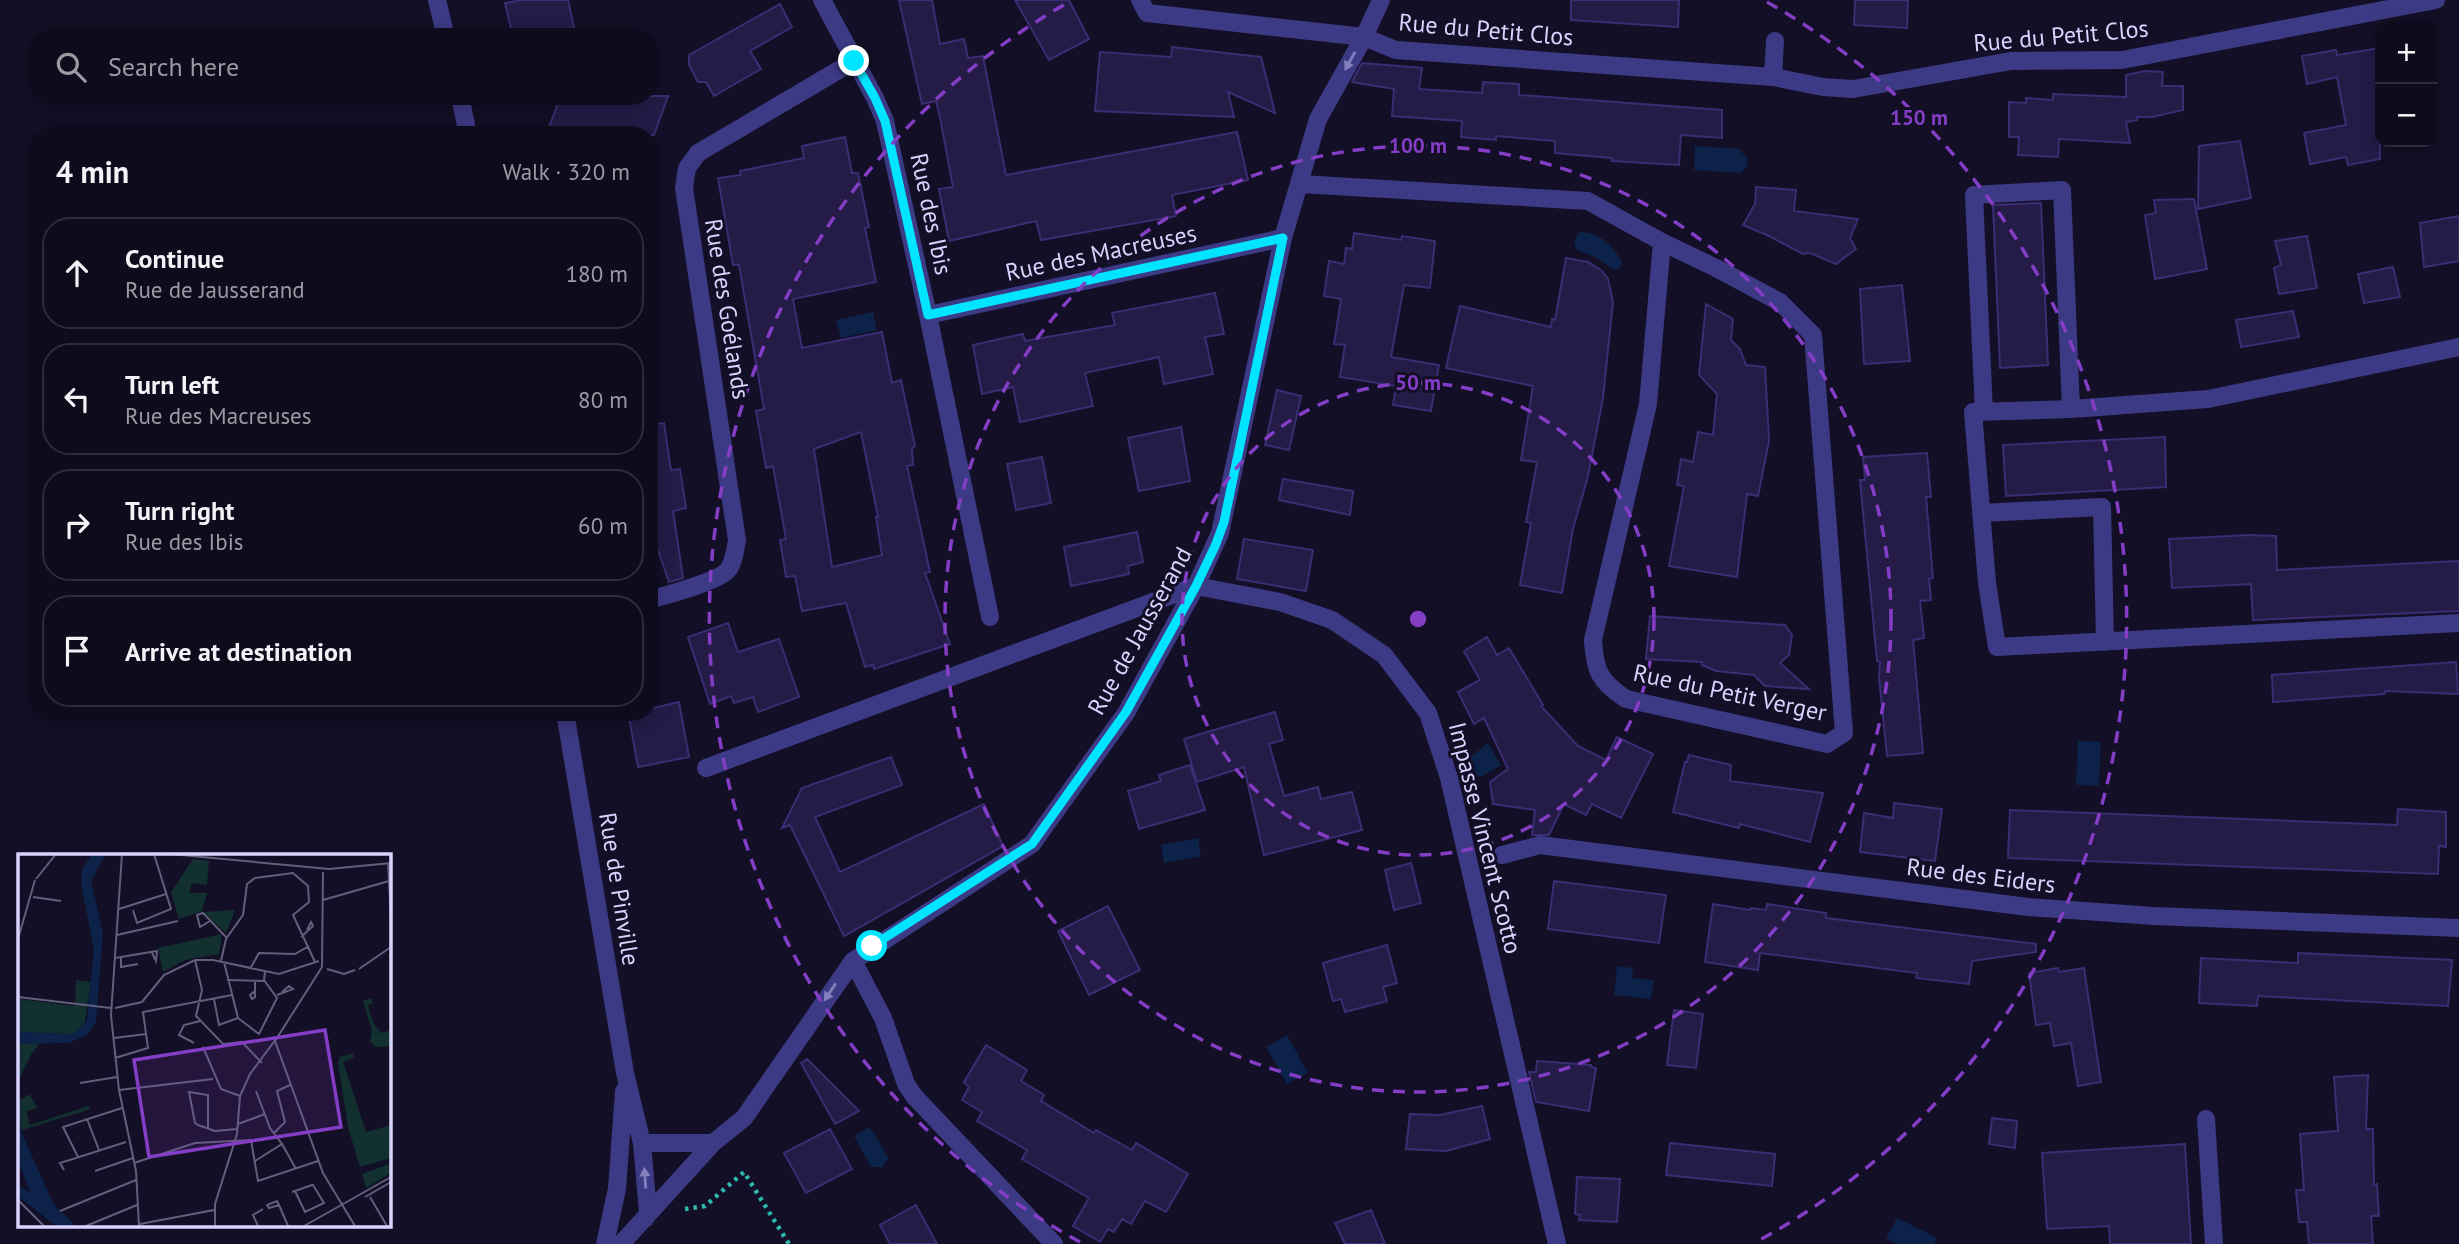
<!DOCTYPE html>
<meta charset="utf-8">
<style>
body{margin:0;font-family:"PT Sans",sans-serif;background:#1c1929;color:#f1f3f6}
.controls{position:absolute;right:21px;top:21px;display:grid;overflow:hidden;border-radius:14px;box-shadow:0 4px 18px #0003}
.controls button{width:63px;height:63px;display:grid;place-items:center;padding:0;border:0;border-bottom:2px solid #2e2b3b;background:#0e0b1c;color:#f1f3f6;font:35px sans-serif}
.stop{position:absolute;width:21px;height:21px;margin:-16px;border:5px solid #00e5ff;border-radius:50%;background:#fff}
.stop.end{background:#00e5ff;border-color:#fff;box-shadow:0 2px 7px #0008}
.list{margin:0;padding:0;list-style:none}
h2{display:flex;justify-content:space-between;align-items:center;height:91px;margin:0;padding:0 28px;font-size:30px}
h2 small{font-size:23px;font-weight:400;color:#9b9ba3}
.list li{display:grid;grid-template-columns:46px 1fr auto;gap:21px;align-items:center;box-sizing:border-box;height:112px;margin:0 14px 14px;padding:0 14px;border:2px solid #2e2b3b;border-radius:28px}
.list b{display:block;font-size:26px;white-space:nowrap}
.list p{margin:0;font-size:23px;white-space:nowrap;color:#9b9ba3}
.list em{font-size:23px;font-style:normal;color:#9b9ba3}
.icon{flex:none;width:38px;height:38px;fill:none;stroke:currentColor;stroke-width:2;stroke-linecap:round;stroke-linejoin:round}
.map{position:relative;flex:none;width:2459px;height:1244px;overflow:hidden}
.search{position:absolute;background:#0e0b1c;box-shadow:0 4px 18px #0003;left:28px;top:28px;width:630px;height:77px;display:flex;align-items:center;gap:18px;box-sizing:border-box;padding:0 24px;border-radius:28px;color:#9b9ba3;font-size:26px}
.panel{position:absolute;background:#0e0b1c;box-shadow:0 4px 18px #0003;left:28px;top:126px;width:630px;height:595px;border-radius:28px}
.map>svg:first-child{display:block}
.water{fill:#0c2248}
.building{fill:#241b47;stroke:#3b2d73;stroke-width:2;fill-rule:evenodd}
.lines{fill:none;stroke-linecap:round;stroke-linejoin:round}
.path{stroke:#2fb8b0;stroke-width:4.5;stroke-dasharray:3.5 5;stroke-linecap:butt}
.service{stroke:#3d3a85;stroke-width:18}
.minor{stroke:#3d3a85;stroke-width:18}
.oneway{fill:#837fbc}
.route{stroke:#00e5ff;stroke-width:9}
.ring{fill:none;stroke:#843dc5;stroke-width:3.5;stroke-dasharray:12 9}
.labels{text-anchor:middle;stroke-width:6;stroke-linejoin:round;paint-order:stroke}
.street-label{font-size:24px;fill:#d9d4ff;stroke:#130f26}
.inset-road{fill:none;stroke:#625e7d;stroke-width:2}
.view{fill:#843dc5;fill-opacity:0.15;stroke:#843dc5;stroke-width:3.5}
.inset-edge{fill:none;stroke:#d9d4ff;stroke-width:3.5}
.centre{fill:#843dc5;stroke:#130f26;stroke-width:3.5}
.ring-label{font-size:21px;text-anchor:middle;font-weight:bold;fill:#843dc5;stroke:#130f26;stroke-width:6;stroke-linejoin:round;paint-order:stroke}
</style>
<div class="map">
<svg width="2459" height="1244" viewBox="0 0 2459 1244">
<rect width="100%" height="100%" fill="#130f26"/>
<!-- water -->
<path class="water" d="M1695,146L1741,149V152L1748,158L1747,166L1741,173L1694,170Z
M1579,232C1599,232 1613,245 1622,262L1620,269L1613,270L1597,258L1577,250L1574,242Z
M873,312L877,330L841,338L836,320Z
M2078,741L2101,742L2099,786L2076,785Z
M1488,743L1501,765L1481,777L1467,772L1464,759L1473,755Z
M1198,838L1201,856L1164,863L1161,845Z
M1617,966L1633,968L1632,978L1654,980L1651,999L1614,995Z
M1287,1035L1308,1073L1287,1084L1266,1047Z
M870,1127L889,1159L885,1162L883,1167H871L854,1136Z
M1897,1218L1937,1238L1934,1244H1898L1886,1239Z"/>
<!-- building -->
<path class="building" d="M522,0H568L576,37H513L505,3Z
M899,0H932L940,44L964,39L968,58L983,56L1006,175L1237,132L1248,180L1172,195L1176,216L1041,240L1036,221L949,241L939,189L953,187L940,117L936,101L922,104Z
M1015,0H1069L1089,39L1049,60Z
M1571,0H1679L1678,27L1571,20Z
M1855,0H1908L1907,28L1854,25Z
M780,4L792,27L750,51L761,69L714,96L706,82H698L689,65V55Z
M1172,47L1261,57L1275,113L1228,92L1234,117L1095,111L1100,52L1171,57Z
M2380,48V159L2348,165L2346,157L2310,164L2304,133L2346,125L2337,77L2307,84L2302,56L2336,50L2337,55Z
M1362,63L1422,68L1419,89L1482,93L1483,82L1519,84V95L1722,110V138L1681,135L1679,165L1612,161V158L1555,153V141L1496,136V140L1461,137L1462,121L1392,116L1394,89L1352,82Z
M2145,71L2163,72L2162,86H2183V110L2152,117H2137V120L2126,122L2130,143L2059,139L2058,157L2018,155L2019,137H2009V102L2026,103V98L2053,100V94L2126,97V75Z
M561,96H668L654,135H546Z
M845,137L852,173H858L869,227L865,228L876,282L793,299L802,348L882,332L892,383L901,380L915,446L912,448L913,465L907,466L930,572L925,573L950,644L874,669L873,665L865,667L846,603L802,611L795,576L786,577L780,540L786,539L773,466L766,468L756,411L764,409L755,357L739,265H733L718,178L741,175L740,171L804,158L802,146ZM861,432L878,517H876L882,555L832,567L814,449Z
M2240,141L2251,198L2198,209L2199,146Z
M1756,187L1796,190L1794,211L1858,219L1850,238L1856,249L1836,264L1810,253L1803,254L1767,235L1743,225L1755,204Z
M2194,199L2207,269L2155,279L2145,215L2156,213L2154,200Z
M2041,203L2048,365L2000,368L1993,205Z
M2459,216V261L2424,267L2420,223Z
M1354,233L1401,240L1402,236L1435,241L1430,288L1404,285L1391,357L1439,365L1431,411L1393,405L1396,386L1340,377L1345,345L1334,344L1341,299L1324,296L1329,261L1344,264L1346,248L1352,249Z
M2307,236L2317,288L2279,294L2274,268L2281,265L2275,241Z
M1566,258L1588,262L1602,271L1608,279L1613,302L1603,398L1588,476L1573,529L1562,593L1520,585L1531,523L1526,522L1537,462L1521,460L1533,386L1446,368L1460,306L1551,327L1552,319L1555,320Z
M2393,267L2400,297L2364,303L2358,274Z
M1902,285L1910,361L1864,364L1860,289Z
M1215,293L1224,334L1205,337L1213,374L1164,384L1159,357L1085,373L1093,406L1020,422L1013,387L982,394L973,345L1023,334L1025,341L1115,325L1112,313Z
M1706,304L1733,319L1731,340L1740,349L1746,365L1765,367L1769,441L1758,496L1747,494L1737,577L1669,566L1684,486L1677,485L1681,459L1693,462L1698,432L1713,435L1717,394L1699,375Z
M2293,311L2299,337L2241,347L2236,320Z
M1277,390L1301,396L1289,450L1265,445Z
M664,423L671,470L680,469L686,508L673,511L683,578L669,582L649,524V425Z
M1181,427L1190,481L1139,491L1128,438Z
M2165,437L2166,487L2006,496L2003,445Z
M1927,453L1931,497H1926L1933,578L1929,579L1931,600L1920,601L1924,638L1913,640L1923,753L1887,756L1879,677L1880,662L1877,661L1860,480H1865L1863,457Z
M1042,457L1051,503L1016,510L1007,464Z
M1283,479L1353,491L1350,515L1279,500Z
M1137,532L1143,562L1128,566L1129,574L1071,586L1064,547Z
M2250,535L2276,536L2277,570L2459,561V611L2253,620L2251,584L2172,588L2169,539Z
M1244,539L1313,550L1306,591L1237,579Z
M1650,616L1785,625L1792,635L1789,655L1780,663L1809,689L1765,686L1754,675L1716,671L1702,665V662L1646,659Z
M728,623L738,652L779,639L799,697L758,712L753,697L734,703L731,696L710,704L688,637Z
M1487,637L1497,655L1509,648L1543,705L1541,706L1578,746L1606,760L1617,737L1653,754L1621,818L1592,804L1586,815L1564,804L1549,835H1532L1535,810L1493,804L1490,782L1508,769L1484,718L1474,724L1458,692L1480,680L1464,651Z
M2456,662L2458,694L2385,691L2384,694L2273,702L2272,675Z
M679,702L689,757L638,767L628,712H649V709Z
M1275,712L1283,740L1269,744L1284,796L1318,787L1321,799L1352,792L1362,830L1264,855L1244,767L1197,782L1184,739Z
M1689,755L1731,765L1730,781L1823,793L1810,842L1740,824L1739,828L1673,812L1685,762H1687Z
M891,757L902,785L815,817L840,872L984,804L1003,846L844,936L790,825L782,828L802,788Z
M1190,765L1205,810L1139,829L1128,791L1161,781L1159,775Z
M1894,803L1942,809L1935,861L1860,852L1864,813L1893,818Z
M2398,809L2446,812V847L2439,846L2438,874L2008,858L2010,810L2397,825Z
M1411,863L1421,903L1394,910L1385,870Z
M1554,881L1666,895L1659,943L1548,929Z
M1713,904L1750,910L1751,908L1766,910L1767,904L1826,913V918L2036,944V952L1972,961L1969,984L1916,978L1917,973L1760,953L1758,970L1705,962Z
M1108,906L1140,970L1089,995L1058,931Z
M1387,945L1397,983L1383,987L1387,1001L1345,1012L1341,999L1333,1001L1323,963Z
M2298,953L2452,960L2448,1006L2258,996L2257,1006L2199,1003L2201,958L2298,963Z
M2058,968L2059,972L2084,968L2101,1082L2078,1086L2071,1043L2054,1046L2050,1023L2036,1025L2029,973Z
M1674,1010L1703,1014L1696,1068L1667,1065Z
M986,1045L1027,1070L1021,1081L1044,1095L1041,1101L1094,1133L1096,1130L1132,1150L1136,1143L1188,1174L1166,1212L1145,1201L1131,1224L1122,1219L1114,1232L1108,1229L1100,1242L1073,1226L1089,1198L1022,1159L1027,1150L977,1121L982,1112L962,1100L969,1087L964,1082Z
M807,1059L859,1111L835,1124L801,1063Z
M1537,1061L1591,1065V1067L1596,1068L1589,1111L1536,1102L1529,1072H1536Z
M2368,1075L2366,1129H2373L2374,1185L2377,1184L2379,1216H2371L2373,1244H2309L2307,1222H2299L2296,1190H2304L2300,1134L2338,1131L2334,1077Z
M1482,1106L1490,1139L1446,1151L1406,1149L1410,1114L1440,1115Z
M1992,1118L2017,1121L2015,1148L1989,1144Z
M830,1129L852,1169L806,1193L784,1153Z
M1670,1143L1775,1154L1772,1186L1666,1175Z
M2185,1144L2191,1244H2110L2109,1226L2047,1229L2042,1153Z
M1577,1177L1620,1179L1617,1222L1579,1220L1580,1215L1575,1214Z
M916,1205L937,1244H890L880,1225Z
M1371,1210L1385,1244H1345L1335,1223Z"/>
<g class="lines">
<!-- path -->
<path class="path" d="M685,1209L705,1206L744,1172L789,1244"/>
<!-- service -->
<path class="service" d="M2459,347L2208,399L2071,409L1973,412L1987,583L1997,647L2459,623
M1984,412L1974,195L2062,190L2071,409
M1981,513L2102,507L2105,642
M706,768L1196,586
M2206,1119L2214,1244"/>
<!-- minor -->
<path class="minor" d="M437,0L446,37
M822,0L875,98L885,121L928,315L990,617
M1140,0L1147,13L1364,37L1396,50L1773,77L1823,87L1853,89L2011,61L2122,60L2436,0
M1773,77L1775,41
M460,96L468,135
M1300,184L1588,201L1662,242L1716,268L1780,302L1813,335L1844,733L1827,744L1626,699C1599,681 1595,671 1593,640L1648,404L1662,242
M928,315L1283,238
M1196,586L1280,602L1332,620L1384,655L1428,713L1449,778L1557,1244
M649,600C666,595 716,582 727,571C734,564 735,550 737,540L684,188L687,168L698,153L854,61
M565,712L625,1073L642,1143L648,1212L645,1219
M1502,855L1540,845L2028,907L2154,916L2459,928
M853,961L883,1018L906,1084L914,1096L1054,1244
M642,1143H713
M605,1244L617,1189L624,1091
M621,1244L713,1143L744,1118L853,961L1032,844L1126,713L1196,586L1220,533L1283,238L1318,119L1364,37L1381,0"/>
</g>
<!-- one-way arrows -->
<defs><path id="oneway-solid" d="M-6-.8H1V-3.2L6.5 0L1 3.2V.8H-6Z" transform="scale(1.75)"/></defs>
<g class="oneway">
<use href="#oneway-solid" transform="translate(1350 61) rotate(119)"/>
<use href="#oneway-solid" transform="translate(830 992) rotate(123)"/>
<use href="#oneway-solid" transform="translate(645 1178) rotate(-94)"/>
</g>
<g class="lines">
<!-- route -->
<path class="route" d="M854,61L875,98L885,121L928,315L1283,238L1224,522L1216,544L1196,586L1126,712L1032,844L872,946"/>
</g>
<!-- distance rings -->
<g class="ring">
<circle cx="1418" cy="619" r="236"/>
<circle cx="1418" cy="619" r="473"/>
<path d="M1080 1242A709 709 0 0 1 1069 2M1767 2A709 709 0 0 1 1756 1242"/>
</g>
<g class="labels">
<!-- street labels -->
<g class="street-label">
<text transform="translate(1486 30) rotate(5)" y="8">Rue du Petit Clos</text>
<text transform="translate(2061 36) rotate(-5)" y="8">Rue du Petit Clos</text>
<text transform="translate(931 214) rotate(78)" y="8">Rue des Ibis</text>
<text transform="translate(1101 253) rotate(-12)" y="8">Rue des Macreuses</text>
<text transform="translate(727 309) rotate(81)" y="8">Rue des Goélands</text>
<text transform="translate(1140 631) rotate(-61)" y="8">Rue de Jausserand</text>
<text transform="translate(1730 693) rotate(12)" y="8">Rue du Petit Verger</text>
<text transform="translate(1485 838) rotate(76)" y="8">Impasse Vincent Scotto</text>
<text transform="translate(1981 876) rotate(7)" y="8">Rue des Eiders</text>
<text transform="translate(619 889) rotate(81)" y="8">Rue de Pinville</text>
</g>
</g>
<!-- overview -->
<g transform="translate(18 854)">
<rect width="373" height="373" fill="#130f26"/>
<path d="M175,5L191,7L189,31L174,29L171,39H189L184,57L161,65L153,38ZM217,56L208,79L186,58ZM204,80L201,100L167,106L145,118L140,94ZM58,126L73,128L66,174L54,180L0,178V145L57,152ZM353,144L355,149L350,151L355,168L363,179L373,176V192L358,193L352,188L354,177L345,147ZM22,189L14,199L0,227V190ZM335,199L336,203L325,208L348,278L373,271V304L342,313L330,273L320,209L322,203ZM12,240L19,254L8,257L12,271L70,252L73,255L4,276L0,271V247ZM373,309V319L348,334L344,320Z" fill="#12302f"/>
<path d="M74,0H88L73,27L85,79L78,168L69,181L50,189L0,190V178L54,180L69,167L76,95L63,30L64,15ZM0,271L36,351L58,372H38L0,342V332L12,338L0,306Z" fill="#0c2248"/>
<path class="inset-road" d="M104,0L93,161L101,236L118,317L121,372M152,0L311,15M370,9L373,65M311,15L373,9M305,18L304,113L257,187L305,319L337,372M18,25L38,0M15,43L43,47M305,46L371,27M101,55L148,40M115,56L119,69L153,55L136,0M192,67L182,73L179,61L185,59L208,83M99,81L160,67M283,83L295,72L293,68L289,76M0,85L17,26M97,104L139,97L138,107L134,99M103,104V113L120,110M177,106L184,136L178,162L205,190L224,188L244,209M203,107L208,85L225,61L229,30L237,24L275,19L290,32L291,48L275,61L297,108M206,108L220,164L241,180L259,144L246,126L247,118M232,115L241,99L277,100L291,92M309,115L326,120L337,116M341,115L373,93M209,126L247,127M237,128V143L234,145L232,141L237,137M259,141L275,135L271,132L264,138M0,143L93,154M196,145L201,171L220,164M97,154L124,148L146,121L177,106H195L261,120L301,107M96,184L128,180M176,189L161,181L166,171L182,167M185,193L203,235L222,242M97,204L130,194L125,158L214,141M62,229L99,223M101,236L195,225M238,237L252,274L264,290M69,265L81,296M220,270L247,260M190,275V241L171,238L177,269L180,271L197,277L219,275M256,279L267,268L259,237L272,231M60,303L45,273L104,254M237,307L264,290L278,315M116,309L177,289L233,286L240,327L300,307M46,316L42,309L108,288M77,317L115,304M274,338L277,337L294,331H295L306,349L287,358L277,337M347,343L373,328M352,343L369,372M0,346L26,372M259,347L261,351L251,354L249,351ZM261,351L270,372M42,357L118,326M122,370L196,356M68,372L119,351M197,372V350L219,280L222,242L232,220L258,185M240,372L235,361L245,355M286,372L373,323"/>
<path class="view" d="M307,176L323,273L131,303L116,206Z"/>
<rect width="373" height="373" class="inset-edge"/>
</g>
<circle cx="1418" cy="619" r="10" class="centre"/>
<g class="ring-label">
<text x="1919" y="125">150 m</text>
<text x="1418" y="153">100 m</text>
<text x="1418" y="390">50 m</text>
</g>
</svg>
<div class="controls">
<button>+</button>
<button>−</button>
</div>
<div class="stop" style="left:872px;top:946px"></div>
<div class="stop end" style="left:854px;top:61px"></div>
<div class="search"><svg class="icon" aria-label="search" viewBox="0 0 24 24"><circle cx="10" cy="10" r="6"/><path d="M15 15l6 6"/></svg>Search here</div>
<section class="panel">
<h2>4 min<small>Walk · 320 m</small></h2>
<ul class="list">
<li><svg class="icon" aria-label="ahead" viewBox="0 0 24 24"><path d="M12 20V5M6 11l6-6 6 6"/></svg><div><b>Continue</b><p>Rue de Jausserand</p></div><em>180 m</em></li>
<li><svg class="icon" aria-label="left" viewBox="0 0 24 24"><path d="M17 20v-9H6M10 6l-5 5 5 5"/></svg><div><b>Turn left</b><p>Rue des Macreuses</p></div><em>80 m</em></li>
<li><svg class="icon" aria-label="right" viewBox="0 0 24 24"><path d="M7 20v-9h11M14 6l5 5-5 5"/></svg><div><b>Turn right</b><p>Rue des Ibis</p></div><em>60 m</em></li>
<li><svg class="icon" aria-label="arrive" viewBox="0 0 24 24"><path d="M6 21V4h12l-3 4 3 4H6"/></svg><div><b>Arrive at destination</b></div></li>
</ul>
</section>
</div>
